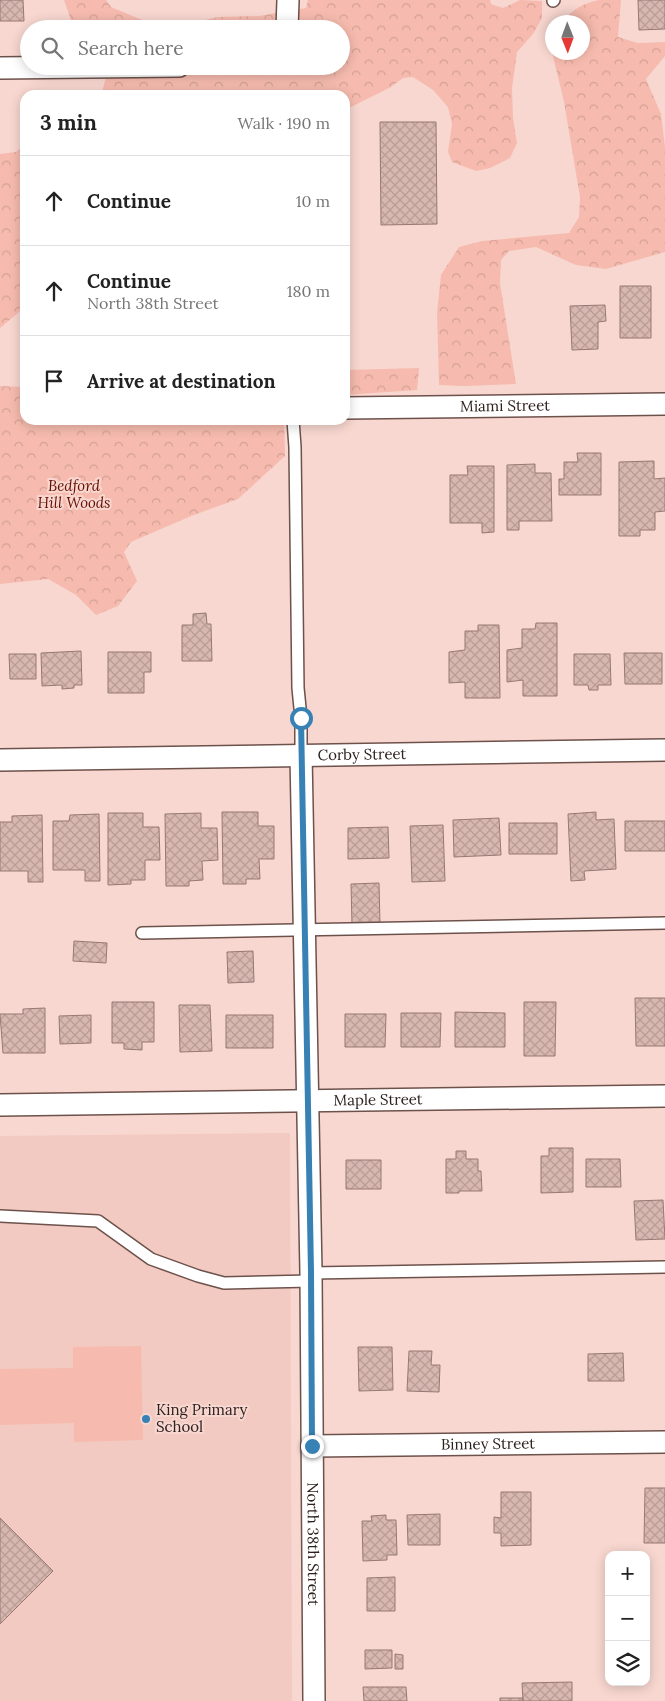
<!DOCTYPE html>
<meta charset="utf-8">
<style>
body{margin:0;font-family:Lora,serif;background:#f6f6f6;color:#222}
.controls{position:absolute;right:15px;bottom:15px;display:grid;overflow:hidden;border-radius:10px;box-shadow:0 2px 12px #0003}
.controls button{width:45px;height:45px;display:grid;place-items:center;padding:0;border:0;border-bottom:1px solid #e0e0e0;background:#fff;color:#222;font:25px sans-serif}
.compass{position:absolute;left:545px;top:15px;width:45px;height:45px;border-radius:50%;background:#fff;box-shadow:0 2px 12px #0003;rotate:179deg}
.stop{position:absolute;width:15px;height:15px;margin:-11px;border:4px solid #3781b5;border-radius:50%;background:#fff}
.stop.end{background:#3781b5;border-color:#fff;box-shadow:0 1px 5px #0008}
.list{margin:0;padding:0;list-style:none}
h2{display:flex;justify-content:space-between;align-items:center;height:65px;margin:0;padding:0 20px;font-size:21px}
h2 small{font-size:16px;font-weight:400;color:#767676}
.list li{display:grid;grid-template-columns:32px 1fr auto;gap:15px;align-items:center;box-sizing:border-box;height:90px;padding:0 20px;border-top:1px solid #e0e0e0}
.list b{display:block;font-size:19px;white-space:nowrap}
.list p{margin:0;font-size:16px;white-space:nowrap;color:#767676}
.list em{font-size:16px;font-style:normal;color:#767676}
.icon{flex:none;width:28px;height:28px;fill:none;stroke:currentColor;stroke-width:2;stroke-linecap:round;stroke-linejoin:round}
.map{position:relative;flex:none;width:665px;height:1701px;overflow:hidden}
.search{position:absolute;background:#fff;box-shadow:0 2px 12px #0003;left:20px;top:20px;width:330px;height:55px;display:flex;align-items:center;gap:12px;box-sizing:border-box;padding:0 18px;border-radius:28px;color:#767676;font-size:19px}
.panel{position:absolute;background:#fff;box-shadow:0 2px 12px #0003;left:20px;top:90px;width:330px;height:335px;border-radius:15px}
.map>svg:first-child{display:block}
.built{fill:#f2cac1}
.green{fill:#f6bbae}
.forest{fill:url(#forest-crowns)}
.building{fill:url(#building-cross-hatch);stroke:#977973}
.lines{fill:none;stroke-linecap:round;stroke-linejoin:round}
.service-casing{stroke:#6d514b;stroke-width:14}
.minor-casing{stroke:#6d514b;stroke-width:24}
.service{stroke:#fff;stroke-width:11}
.minor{stroke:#fff;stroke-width:21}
.route{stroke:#3781b5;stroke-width:6}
.poi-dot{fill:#3781b5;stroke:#f8d7d0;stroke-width:2}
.labels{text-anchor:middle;stroke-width:4;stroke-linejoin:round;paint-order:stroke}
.street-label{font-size:15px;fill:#2d211e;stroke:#f8d7d0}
.park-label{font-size:15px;font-style:italic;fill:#660f01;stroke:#f8d7d0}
.poi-label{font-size:15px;fill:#2d211e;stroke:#f8d7d0;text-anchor:start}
</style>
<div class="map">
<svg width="665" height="1701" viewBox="0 0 665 1701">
<defs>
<pattern id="forest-crowns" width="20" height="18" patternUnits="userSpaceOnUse" patternTransform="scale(1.25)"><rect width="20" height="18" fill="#f6bbae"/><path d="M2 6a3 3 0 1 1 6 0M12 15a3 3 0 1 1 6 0" fill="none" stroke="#d3a095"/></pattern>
<pattern id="building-cross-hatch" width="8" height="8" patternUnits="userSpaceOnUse" patternTransform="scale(1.25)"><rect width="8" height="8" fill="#d7b7b0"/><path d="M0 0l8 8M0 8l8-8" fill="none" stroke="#b99d97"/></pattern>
</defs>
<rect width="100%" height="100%" fill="#f8d7d0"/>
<!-- built -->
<path class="built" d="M290,1133L292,1701H0V1136Z"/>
<!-- green -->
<path class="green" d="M141,1346L143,1440L74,1442V1423L0,1425V1369L73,1368V1347Z"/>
<!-- forest -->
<path class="forest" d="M64,0H106L111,7L164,29H74Z
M308,0H490L491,4L503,8L520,0L542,1V18L533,34L517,52L512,88L513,118L517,143L510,158L490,168L476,171L452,162L448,152L452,124L448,107L433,90L413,77L403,78L391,87L345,110V95L278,94L276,95H79L102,92L106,77L102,66H341V29H167L218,17L259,16L306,8Z
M599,0H621L618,37L638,43L665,42V56L646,79L661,114L665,147V252L606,269L576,265L536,247L509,251L501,260L500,283L516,384L465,386L439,385L437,313L441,275L459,247L482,241L569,233L579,217L580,197L564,102L551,48L552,45V52H582V22H564C571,9 585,3 599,0Z
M25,146V307L0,328V154L16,152Z
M419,368L417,390L345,395V370Z
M0,386L25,387V420H284L285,456L238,499L191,516L131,542L124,552L137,581L118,606L96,615L76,595L48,579L0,584Z"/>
<!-- building -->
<path class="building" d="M0,0H23L24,21H0Z
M638,0H665V29L639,30Z
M380,122H436L437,224L381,225Z
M620,286H651V338H620Z
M605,305L606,321L598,322V349L572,350L570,306Z
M577,453H601V495H559V479H564V462H578Z
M654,461V479L665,478V511L655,512V530H640V536H619V462Z
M535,464V473H551L552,521H519V530H507V465Z
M467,466H494V532L482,533V523H450V475H468Z
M206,613L207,624H211L212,661H182V625H193V614Z
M536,623H557V696H523V680L507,682V650L522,648V629H535Z
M478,625H499L500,698H465V682L449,683V652L465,650V631H478Z
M81,651L82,685H74V688L62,689V685L42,686L41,653Z
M108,652H151V672H144V693H108Z
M624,653H662V684H625Z
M9,654H36V679H10Z
M574,654H610L611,685H598V690H589L588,685H574Z
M222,812H258V826H274V859H259L260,879H246V884H223Z
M596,812V820L614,819L616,869L584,871L585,880L571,881L568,814Z
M108,813H143V827H159L160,860H145V880H131V884L108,885Z
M201,813V828H217L218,860L202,861L203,880L189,881V886H166L165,814Z
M99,814L100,881H85V870H53V821H69L70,815Z
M42,815L43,882H28V871H0V822H12V816Z
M499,818L501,855L454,857L453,820Z
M625,821H665V851H625Z
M509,823H557V854H509Z
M443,825L445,881L412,882L410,826Z
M388,827L389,858L348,859V828Z
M379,883L380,924L352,925L351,884Z
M74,941L107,943L106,963L73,961Z
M253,951L254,982L228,983L227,952Z
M635,998H665V1046H636Z
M112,1002H154V1042H142V1050L124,1049V1043H112Z
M524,1002H556L555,1056H524Z
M179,1005H210L212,1051L180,1052Z
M45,1008V1053H3L0,1014H23V1009Z
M455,1012L505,1013V1047H455Z
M401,1013H441L440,1047H401Z
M345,1014H386L385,1047H345Z
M91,1015V1043L60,1044L59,1016Z
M226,1015H273V1048H226Z
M549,1148H573V1192L541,1193V1156H549Z
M456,1151H466V1159H478V1171H481L482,1191H459V1193H446V1159H456Z
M586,1159H620L621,1187H586Z
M346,1160H381V1189H346Z
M663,1200L665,1239L636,1240L634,1201Z
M358,1347H392L393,1390L359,1391Z
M409,1351H432L431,1365H440L439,1392L407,1391Z
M623,1353L624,1381H588V1354Z
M645,1488H665V1543H644Z
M501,1492H531V1545L501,1546V1533H494V1517L501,1518Z
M440,1514V1545H408L407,1515Z
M386,1515V1520H396L397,1555H387V1560L363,1561L362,1521H372L371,1516Z
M0,1518L53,1571L0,1624Z
M395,1577V1611H367V1578Z
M365,1650H392V1668L365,1669Z
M395,1654L403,1655V1669H395Z
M572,1682V1701H523L522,1683Z
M363,1687H406L407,1701H364Z
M500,1698H523V1701H500Z"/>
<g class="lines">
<defs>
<path id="service" d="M553,1L554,0
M293,420L295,447L298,688L301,718V755
M142,933L665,923
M0,1216L98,1221L151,1259L198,1276L224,1283L311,1281
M311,1273L665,1267"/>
<g id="minor">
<path d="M287,29L288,0"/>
<path d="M0,68L179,66"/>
<path id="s1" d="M345,408L665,404"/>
<path id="s2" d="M301,755L311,1273L314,1701"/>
<path id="s3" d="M0,760L665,750"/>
<path id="s4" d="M0,1105L665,1096"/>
<path id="s5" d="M312,1446L665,1442"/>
</g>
</defs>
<!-- service casing -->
<use href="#service" class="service-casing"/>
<!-- minor casing -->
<use href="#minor" class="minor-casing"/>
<!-- service -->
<use href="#service" class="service"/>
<!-- minor -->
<use href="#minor" class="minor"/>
</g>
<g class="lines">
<!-- route -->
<path class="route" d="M301,718L311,1272L312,1446"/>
</g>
<!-- markers -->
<circle class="poi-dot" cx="146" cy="1419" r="5"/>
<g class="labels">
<!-- street labels -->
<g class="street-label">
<text dy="5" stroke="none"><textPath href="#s1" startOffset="160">Miami Street</textPath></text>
<text dy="5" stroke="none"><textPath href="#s3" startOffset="362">Corby Street</textPath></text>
<text dy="5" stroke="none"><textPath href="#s4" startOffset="378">Maple Street</textPath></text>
<text dy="5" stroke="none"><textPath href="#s5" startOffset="176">Binney Street</textPath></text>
<text dy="5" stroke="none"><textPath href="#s2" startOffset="789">North 38th Street</textPath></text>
</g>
<!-- park labels -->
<g class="park-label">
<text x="74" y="491">Bedford<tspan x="74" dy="17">Hill Woods</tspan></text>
</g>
<!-- poi labels -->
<g class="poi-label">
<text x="156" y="1415">King Primary<tspan x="156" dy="17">School</tspan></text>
</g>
</g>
</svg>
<div class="controls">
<button>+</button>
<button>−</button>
<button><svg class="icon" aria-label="layers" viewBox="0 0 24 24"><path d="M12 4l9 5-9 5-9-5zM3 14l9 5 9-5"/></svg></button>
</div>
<svg class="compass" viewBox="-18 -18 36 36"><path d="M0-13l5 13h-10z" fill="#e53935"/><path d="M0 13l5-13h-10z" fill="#767676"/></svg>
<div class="stop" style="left:301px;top:718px"></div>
<div class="stop end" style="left:312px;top:1446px"></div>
<div class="search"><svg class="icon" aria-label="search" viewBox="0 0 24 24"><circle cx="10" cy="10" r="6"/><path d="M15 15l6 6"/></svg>Search here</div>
<section class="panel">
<h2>3 min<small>Walk · 190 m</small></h2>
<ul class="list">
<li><svg class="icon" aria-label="ahead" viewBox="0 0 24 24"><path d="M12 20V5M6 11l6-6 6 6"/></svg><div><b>Continue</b></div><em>10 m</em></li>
<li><svg class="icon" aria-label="ahead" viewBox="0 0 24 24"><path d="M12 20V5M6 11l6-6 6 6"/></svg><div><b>Continue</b><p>North 38th Street</p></div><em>180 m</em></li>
<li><svg class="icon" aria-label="arrive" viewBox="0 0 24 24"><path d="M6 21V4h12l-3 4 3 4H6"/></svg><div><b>Arrive at destination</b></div></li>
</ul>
</section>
</div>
